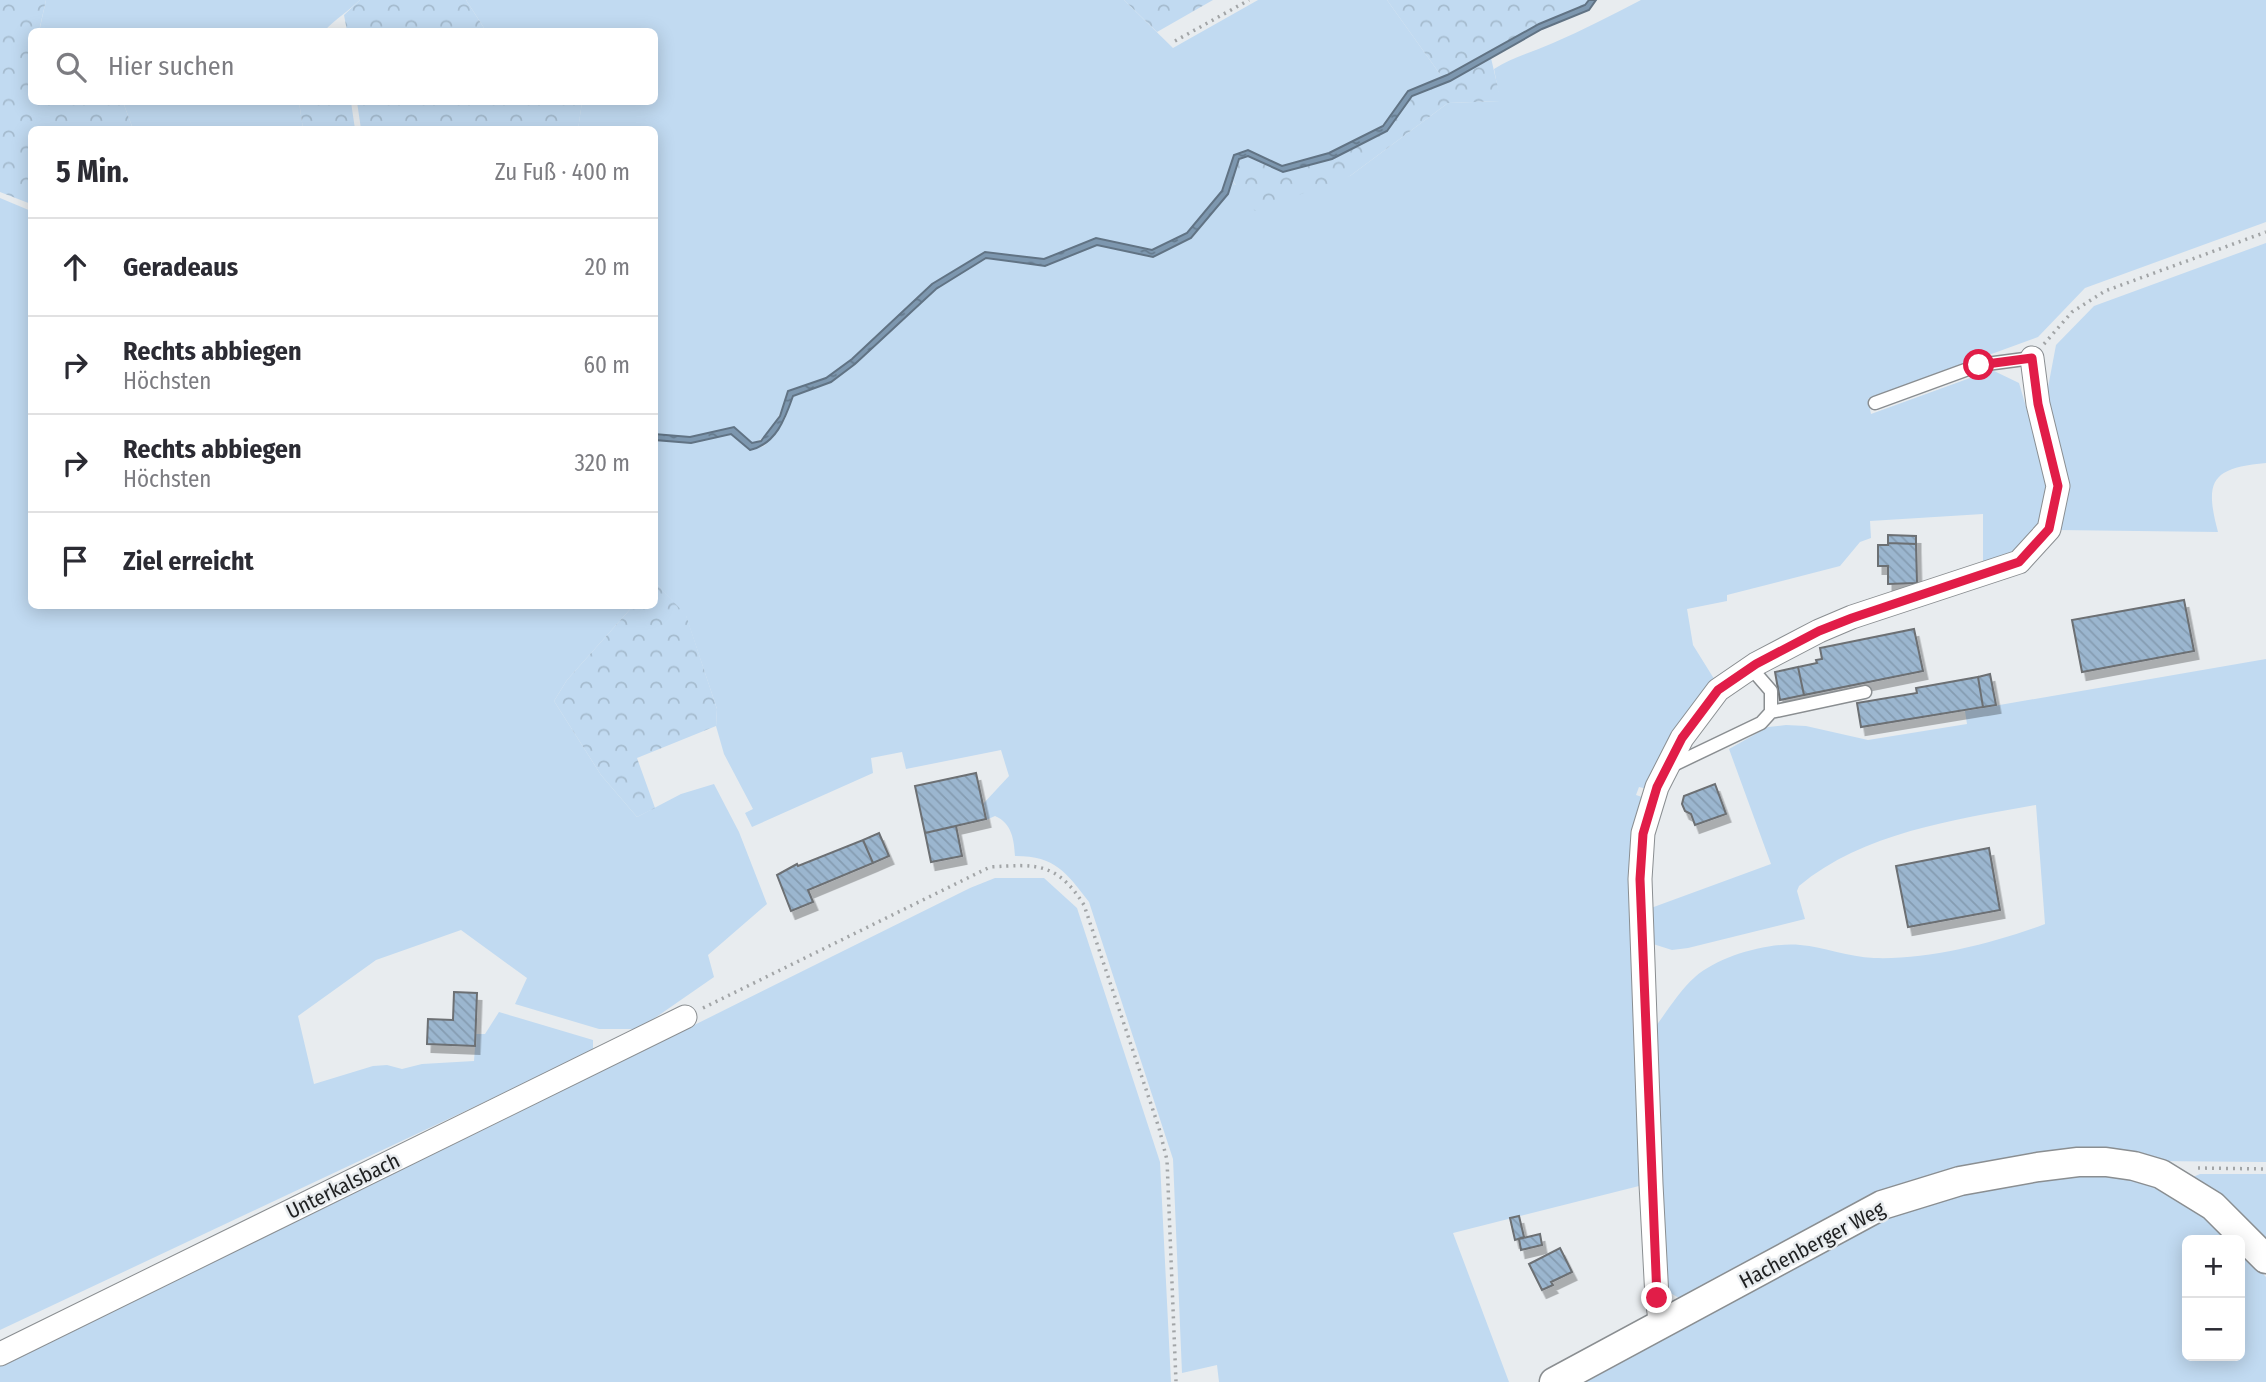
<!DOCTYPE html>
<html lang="de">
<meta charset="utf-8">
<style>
body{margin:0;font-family:"Fira Sans Condensed",sans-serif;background:#f7f7f7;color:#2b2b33}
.controls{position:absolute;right:21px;bottom:21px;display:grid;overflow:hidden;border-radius:10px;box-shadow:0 4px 18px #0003}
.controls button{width:63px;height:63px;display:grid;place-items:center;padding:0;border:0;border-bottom:2px solid #e1e1e2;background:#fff;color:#2b2b33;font:35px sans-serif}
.stop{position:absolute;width:21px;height:21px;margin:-16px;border:5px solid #e11d48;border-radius:50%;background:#fff}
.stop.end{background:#e11d48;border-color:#fff;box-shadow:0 2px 7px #0008}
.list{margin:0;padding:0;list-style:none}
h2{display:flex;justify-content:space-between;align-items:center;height:91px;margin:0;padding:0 28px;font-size:30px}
h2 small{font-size:23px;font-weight:400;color:#7c7c81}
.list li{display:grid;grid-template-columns:46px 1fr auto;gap:21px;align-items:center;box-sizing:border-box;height:98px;padding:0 28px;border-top:2px solid #e1e1e2}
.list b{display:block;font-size:26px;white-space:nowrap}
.list p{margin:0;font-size:23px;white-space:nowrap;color:#7c7c81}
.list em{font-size:23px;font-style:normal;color:#7c7c81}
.icon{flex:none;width:38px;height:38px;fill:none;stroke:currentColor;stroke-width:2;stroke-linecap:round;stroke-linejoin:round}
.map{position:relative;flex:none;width:2266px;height:1382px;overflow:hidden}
.search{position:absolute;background:#fff;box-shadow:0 4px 18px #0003;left:28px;top:28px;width:630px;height:77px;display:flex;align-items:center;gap:18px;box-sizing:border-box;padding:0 24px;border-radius:10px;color:#7c7c81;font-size:26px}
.panel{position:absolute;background:#fff;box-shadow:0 4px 18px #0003;left:28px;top:126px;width:630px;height:483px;border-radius:10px}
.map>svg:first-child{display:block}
.grass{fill:#c1daf1}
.forest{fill:url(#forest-crowns)}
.water{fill:url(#water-ripples);stroke:#617384;stroke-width:2}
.building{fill:url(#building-back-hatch);stroke:#6c6f73;stroke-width:2;filter:url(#shadow)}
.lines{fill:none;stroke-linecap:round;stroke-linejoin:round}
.service-casing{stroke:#8a8e91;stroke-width:15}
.minor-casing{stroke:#8a8e91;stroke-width:25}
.tertiary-casing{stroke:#8a8e91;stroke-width:31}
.path{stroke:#a2a5a7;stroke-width:3.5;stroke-dasharray:2 5;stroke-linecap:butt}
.service{stroke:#fff;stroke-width:12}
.minor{stroke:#fff;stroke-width:23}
.tertiary{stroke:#fff;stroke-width:28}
.route{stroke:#e11d48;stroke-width:9}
.labels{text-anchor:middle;stroke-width:5;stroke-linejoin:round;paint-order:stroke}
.street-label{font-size:21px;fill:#1f2021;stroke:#e8ecef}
</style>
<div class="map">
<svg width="2266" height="1382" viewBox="0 0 2266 1382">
<defs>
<pattern id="forest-crowns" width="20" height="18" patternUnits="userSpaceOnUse" patternTransform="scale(1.75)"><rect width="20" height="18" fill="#c1daf1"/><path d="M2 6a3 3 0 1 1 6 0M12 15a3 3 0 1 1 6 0" fill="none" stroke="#a5bbce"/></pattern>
<pattern id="water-ripples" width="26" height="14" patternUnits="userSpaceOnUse" patternTransform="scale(1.75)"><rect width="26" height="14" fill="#7d97af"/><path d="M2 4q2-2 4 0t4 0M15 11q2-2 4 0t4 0" fill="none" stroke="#667b8e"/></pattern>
<pattern id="building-back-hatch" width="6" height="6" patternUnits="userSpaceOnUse" patternTransform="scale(1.75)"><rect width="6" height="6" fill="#9bb6cf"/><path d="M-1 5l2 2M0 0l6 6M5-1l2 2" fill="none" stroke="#859cb1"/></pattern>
<filter id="shadow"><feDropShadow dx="4.5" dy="8" stdDeviation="0" flood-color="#0004"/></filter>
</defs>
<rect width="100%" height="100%" fill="#e8ecef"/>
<!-- grass -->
<path class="grass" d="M46,0H360C347,12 336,19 324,31L39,32Z
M466,0H1124L1173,48L1258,0H1387L1442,77L1409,91L1383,126L1329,153L1282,166L1248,150L1235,155L1222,191L1187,233L1152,250L1096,238L1044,259L985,252L932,284L852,359L826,378L788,391C782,409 773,438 752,443L734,427L690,437L655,434L654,130L578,129L582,102H654V32L486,31Z
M1641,0H2266V222L2085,288L2038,337L1868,399L1871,414L1992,370L2019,383L2049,485L2041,522L2017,551L1983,565V514L1870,521L1871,538L1860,542L1840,566L1727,595V601L1687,609L1693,645L1716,682L1648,789L1639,787L1636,795L1645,798L1636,820L1629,860L1643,1185L1453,1233L1509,1382H1219L1217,1365L1182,1373L1173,1159L1089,902C1066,872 1055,856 1015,856C1014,840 1012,823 995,816L986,820L983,804L1009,776L1001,750L906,769L902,752L871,758L873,773L752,827L745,813L753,809L724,754L716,726L717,709L686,616L655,582V440L691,443L731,434L750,449L764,446L785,419L793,396L831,382L855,364L936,289L986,258L1045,266L1097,245L1153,256L1192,238L1228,194L1232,180L1235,185L1350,176L1448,103L1500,101L1494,69C1512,57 1533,52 1553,43C1583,30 1612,15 1641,0Z
M123,102H299L303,129H133Z
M0,198L31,211L32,606H633L567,680L554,701L601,775L637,817L681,794L714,784L739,832L767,904L708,955L714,977L639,1029H599L515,1004L527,978L461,930L376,960L298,1016L314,1084L373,1066L387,1065L402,1069L422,1064L474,1061L476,1034H485L499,1012L593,1040V1051L0,1330Z
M2266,243V463C2212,468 2204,480 2218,532L2057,530L2046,398L2056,345L2094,306Z
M2266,659V1162L2151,1161L1959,1171L1684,1301L1667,1291L1656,1026C1668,1010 1680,990 1695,977C1719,956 1769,942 1800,945C1825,947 1848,957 1874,958C1927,960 1995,943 2045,924L2036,805C1955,820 1864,832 1799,886L1797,891L1805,919L1688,948L1672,950L1653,944L1651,908L1771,864L1729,749L1768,727L1786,725L1806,726L1868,740L1967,724L1965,711Z
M995,878H1044L1077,908L1160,1162L1171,1382H0V1364L491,1126L970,888Z
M2106,1174C2116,1176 2128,1177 2139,1180C2174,1190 2203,1216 2230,1240H2187V1356H2240V1249L2266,1277V1382H1579L1854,1232L1902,1210L1963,1193L2047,1179Z
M2200,1174H2266V1244L2188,1179Z"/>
<!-- forest -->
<path class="forest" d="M0,0H46L39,31L32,32V102H123L133,129L32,130L31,204L0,192Z
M360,0H466L486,31H347L344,15Z
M1124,0H1213L1157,32Z
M1387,0H1589L1585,5L1539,24L1442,77Z
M1491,58L1501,101L1448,103L1350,176L1255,211L1232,180L1239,160L1248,156L1283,172L1332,159L1387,131L1412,96L1450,81Z
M299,102H351L355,129H303Z
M357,102H582L578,130L361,129Z
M655,582L686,615L717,709L716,726L637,758L655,808L637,817L601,775L554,701L567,680L633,606H654Z"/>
<!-- water -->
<path class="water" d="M1589,0H1596L1589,10L1542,29L1450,81L1412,96L1387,131L1332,159L1283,172L1248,156L1239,159L1228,194L1191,238L1153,257L1097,245L1045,266L986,258L936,289L855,364L831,382L793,396C785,419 776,444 750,450L731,434L691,443L655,440V434L690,437L734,427L752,443L761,441L780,416L788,391L826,378L852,359L932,284L985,252L1044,259L1096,238L1152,250L1187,233L1222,191L1234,155L1248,150L1282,166L1329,153L1383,126L1408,91L1447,75L1539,24L1585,5Z"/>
<!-- building -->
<path class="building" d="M1888,535L1916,536V544L1888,543Z
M1888,543L1916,544L1917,583L1888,584V566H1878V545H1888Z
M2184,600L2194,651L2082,672L2072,620Z
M1914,629L1923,671L1804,695L1798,667L1817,663L1816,660L1822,659L1820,648Z
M1798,667L1804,695L1780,700L1775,672Z
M1990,674L1996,705L1983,707L1978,677Z
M1978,677L1983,707L1861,727L1857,703L1917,693L1916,688Z
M976,773L986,819L925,833L915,786Z
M1715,784L1726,814L1695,825L1691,814L1685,811L1682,804L1684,796Z
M956,826L962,856L931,862L925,833Z
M879,833L889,856L873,863L863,840Z
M863,840L873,863L808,890L813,902L791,911L777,875L797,864L798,866Z
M1989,848L2000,910L1908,927L1896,866Z
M454,992L477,993L475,1046L427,1044L428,1019L453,1020Z
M1519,1216L1524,1237L1515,1240L1510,1218Z
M1540,1234L1542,1245L1521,1250L1519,1239Z
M1560,1248L1572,1272L1551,1282L1553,1285L1542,1290L1529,1264Z"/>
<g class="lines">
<defs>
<path id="service" d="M1875,403L1979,365L2032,358
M1771,712L1865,692
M1667,768L1761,723L1771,712V691L1751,668"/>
<path id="minor" d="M1661,1326L1657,1298L1651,1184L1640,879L1643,833L1657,787L1682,738L1718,690L1756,664L1819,631L1852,617L2019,562L2049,529L2058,486L2038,404L2032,358
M0,1354L685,1017"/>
<path id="tertiary" d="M1554,1382L1882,1205L1960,1181L2038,1167L2078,1162H2106L2134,1166L2161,1174L2213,1206L2266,1259"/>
</defs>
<!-- service casing -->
<use href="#service" class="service-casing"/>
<!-- minor casing -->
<use href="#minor" class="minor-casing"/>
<!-- tertiary casing -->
<use href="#tertiary" class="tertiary-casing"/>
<!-- path -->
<path class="path" d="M1175,41L1249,0
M2044,344L2072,312L2105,291L2266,232
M703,1008L990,867C1036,864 1057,862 1084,905L1159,1128L1167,1160L1176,1382
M2198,1168L2266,1169"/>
<!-- service -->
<use href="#service" class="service"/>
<!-- minor -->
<use href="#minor" class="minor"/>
<!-- tertiary -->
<use href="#tertiary" class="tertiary"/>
</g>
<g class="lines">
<!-- route -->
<path class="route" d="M1657,1298L1640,879L1643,834L1657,787L1682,738L1718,690L1756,664L1819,631L1852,618L2019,562L2049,529L2058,486L2038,404L2032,358L1979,365"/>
</g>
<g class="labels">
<!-- street labels -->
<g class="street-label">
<text transform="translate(343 1186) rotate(-26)" y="7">Unterkalsbach</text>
<text transform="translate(1812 1245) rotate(-28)" y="7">Hachenberger Weg</text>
</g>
</g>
</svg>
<div class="controls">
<button>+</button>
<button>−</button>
</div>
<div class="stop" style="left:1979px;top:365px"></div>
<div class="stop end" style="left:1657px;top:1298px"></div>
<div class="search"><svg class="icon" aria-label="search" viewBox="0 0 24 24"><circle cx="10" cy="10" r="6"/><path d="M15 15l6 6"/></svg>Hier suchen</div>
<section class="panel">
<h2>5 Min.<small>Zu Fuß · 400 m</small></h2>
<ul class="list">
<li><svg class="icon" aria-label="ahead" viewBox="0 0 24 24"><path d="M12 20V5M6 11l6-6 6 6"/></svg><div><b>Geradeaus</b></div><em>20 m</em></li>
<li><svg class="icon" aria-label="right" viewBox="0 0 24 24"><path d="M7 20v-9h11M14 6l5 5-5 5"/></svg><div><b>Rechts abbiegen</b><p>Höchsten</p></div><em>60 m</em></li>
<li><svg class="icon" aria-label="right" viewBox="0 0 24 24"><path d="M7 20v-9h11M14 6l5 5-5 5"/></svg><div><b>Rechts abbiegen</b><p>Höchsten</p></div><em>320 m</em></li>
<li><svg class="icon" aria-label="arrive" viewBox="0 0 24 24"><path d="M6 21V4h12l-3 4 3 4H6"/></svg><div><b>Ziel erreicht</b></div></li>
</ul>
</section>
</div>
